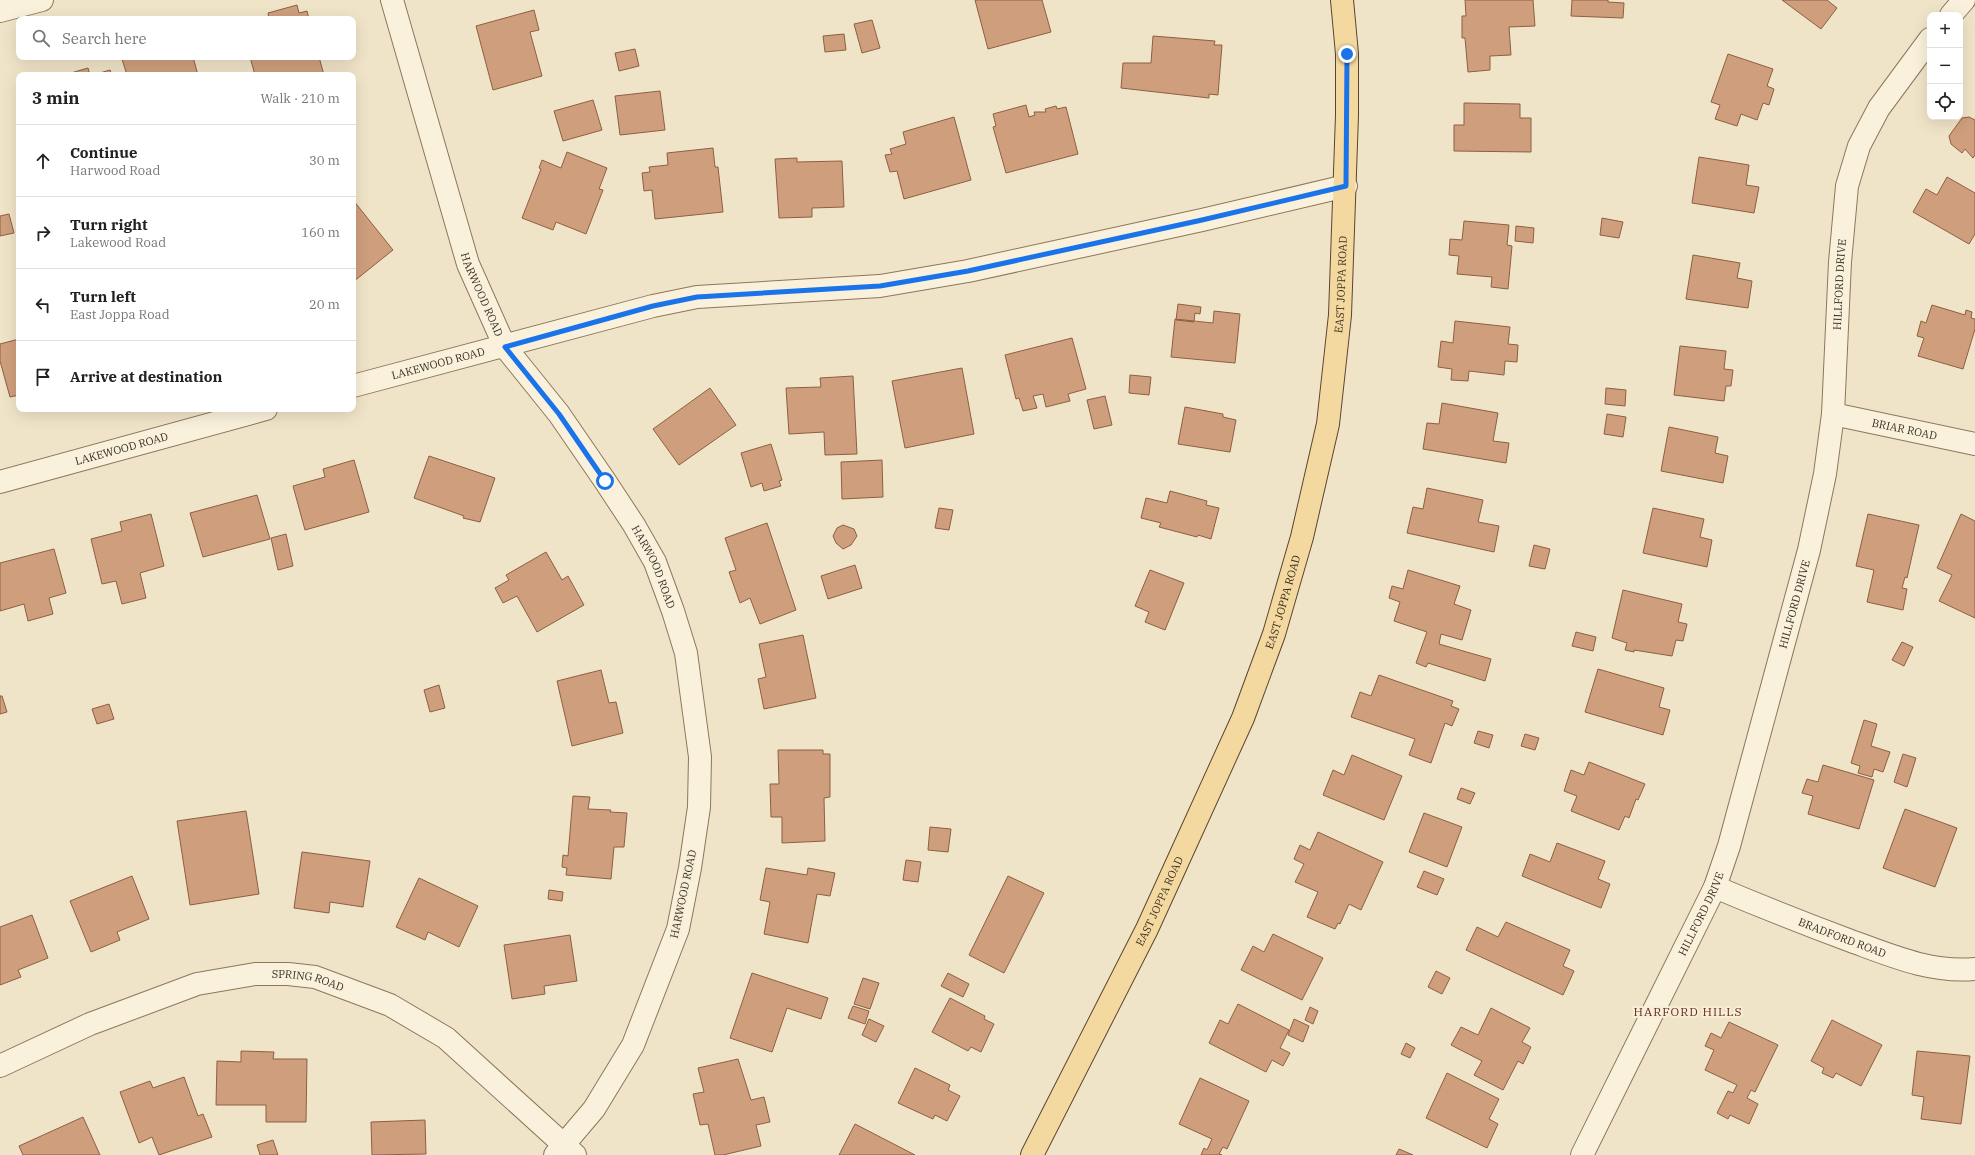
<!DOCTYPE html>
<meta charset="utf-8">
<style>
body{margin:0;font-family:"IBM Plex Serif",serif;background:#f6f6f6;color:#222}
.controls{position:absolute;right:12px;top:12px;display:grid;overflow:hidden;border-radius:8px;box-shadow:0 4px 16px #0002}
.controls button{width:36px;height:36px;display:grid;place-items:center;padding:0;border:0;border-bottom:1px solid #e0e0e0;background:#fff;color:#222;font:20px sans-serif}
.stop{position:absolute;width:12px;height:12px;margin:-9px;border:3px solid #1a73e8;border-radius:50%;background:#fff}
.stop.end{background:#1a73e8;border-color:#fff;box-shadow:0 1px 4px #0008}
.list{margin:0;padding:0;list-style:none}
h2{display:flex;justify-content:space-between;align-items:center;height:52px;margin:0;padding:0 16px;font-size:17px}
h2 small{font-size:13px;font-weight:400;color:#767676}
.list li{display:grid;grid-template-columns:26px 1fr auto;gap:12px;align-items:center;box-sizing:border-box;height:72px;padding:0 16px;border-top:1px solid #e0e0e0}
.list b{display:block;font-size:15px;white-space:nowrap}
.list p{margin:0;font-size:13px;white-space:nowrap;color:#767676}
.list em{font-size:13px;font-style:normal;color:#767676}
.icon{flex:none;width:22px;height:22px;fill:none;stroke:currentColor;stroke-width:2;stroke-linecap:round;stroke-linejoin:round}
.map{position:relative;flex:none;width:1975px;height:1155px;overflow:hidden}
.search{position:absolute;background:#fff;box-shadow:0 4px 16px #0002;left:16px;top:16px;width:340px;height:44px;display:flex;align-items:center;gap:10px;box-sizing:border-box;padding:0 14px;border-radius:8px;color:#767676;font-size:15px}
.panel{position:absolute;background:#fff;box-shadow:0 4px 16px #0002;left:16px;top:72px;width:340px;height:340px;border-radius:8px}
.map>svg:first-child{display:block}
.building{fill:#cf9f7d;stroke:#8d5f41}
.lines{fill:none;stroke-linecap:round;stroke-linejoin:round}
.minor-casing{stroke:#8d765c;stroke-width:24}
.primary-casing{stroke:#5b4430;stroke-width:24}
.minor{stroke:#faf1dc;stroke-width:22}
.primary{stroke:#f3d9a0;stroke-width:22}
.route{stroke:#1a73e8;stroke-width:5}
.labels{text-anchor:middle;stroke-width:4;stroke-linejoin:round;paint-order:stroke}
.street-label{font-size:11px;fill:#3d2e20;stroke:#f7eed8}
.neighbourhood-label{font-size:12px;letter-spacing:1px;fill:#6b2e1e;stroke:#f7eed8}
</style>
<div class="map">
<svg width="1975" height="1155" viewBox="0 0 1975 1155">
<rect width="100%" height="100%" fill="#f0e4c8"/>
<!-- building -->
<path class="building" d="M975,0H1042L1051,32L988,49Z
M1465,0H1533L1535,26L1509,27L1511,55L1490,56V70L1468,72L1465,38H1462V16H1466Z
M1572,0H1608V2L1624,3L1623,18L1571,16Z
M1782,0H1827L1837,8L1821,29Z
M297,5L299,13L307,11L309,19H269L268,13Z
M534,10L539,30L530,32L542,76L493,90L476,26Z
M872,20L880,48L862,53L854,24Z
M844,34L846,50L825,52L823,36Z
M1153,36L1215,41L1214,45H1222L1218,95L1209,94V98L1121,88L1123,63H1151Z
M635,49L639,66L619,71L615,53Z
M1728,54L1773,69L1767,86L1774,89L1769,105L1763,103L1757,120L1741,114L1737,126L1715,119L1720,105L1711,102Z
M130,57H193L198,75H127L122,59Z
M250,57H319L324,75H255Z
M88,68L90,75H64Z
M110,70L112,75H93Z
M660,91L665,130L620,135L615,96Z
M593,100L602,130L563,141L554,111Z
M1464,103L1520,104V118H1531V152L1454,151V125H1464Z
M1026,105L1029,117L1035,115L1034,112H1046L1045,109L1056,106L1057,109L1066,107L1078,154L1006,173L993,127L996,126L993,114Z
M954,117L971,180L904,199L897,171L890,172L885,155L892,154L890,149L906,144L903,132Z
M1969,117L1975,120V155L1973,158L1965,149L1962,153L1951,144L1949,136L1962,118Z
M713,148L715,167H718L723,212L655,219L652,190L644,191L642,173L650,172L649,167L668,165L667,153Z
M567,152L607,168L599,189L603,190L586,234L556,222L553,230L522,218L541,169L539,168L542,160L561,168Z
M1699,157L1749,165L1746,185L1759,187L1754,213L1692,203Z
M797,158V162L842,161L844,207L812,208V217L779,218L775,159Z
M1947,177L1975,193V234L1969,244L1913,212L1926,189L1937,195Z
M353,200L393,250L353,282Z
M9,214L14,233L0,236V216Z
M1602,218L1623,222L1619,238L1600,235Z
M1464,221L1509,225L1507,245L1512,246L1508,289L1491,287L1492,277L1457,274L1459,256L1449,255L1450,239L1462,240Z
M1516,226L1534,228L1533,243L1515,241Z
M1693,255L1740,263L1737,278L1752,281L1748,308L1686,299Z
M1178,304L1201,307L1200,314L1195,313L1194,322L1176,320Z
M1932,305L1965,315L1966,310L1972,312L1971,318L1975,319V329L1963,369L1918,356L1924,338L1917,336L1921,321L1926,323Z
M1214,311L1240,314L1235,363L1171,357L1175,319L1213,323Z
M1455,321L1510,327L1508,344L1518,345L1517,362L1505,361L1504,375L1469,371L1468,381L1451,380L1452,369L1438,367L1441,341L1453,343Z
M1072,338L1086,389L1068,394L1070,401L1046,407L1043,394L1033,396L1037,408L1023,411L1019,398L1016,399L1005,355Z
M19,339V395L10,397L0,361V344Z
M1680,346L1726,351L1724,369L1733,370L1731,386H1726L1724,401L1674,395Z
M962,368L974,434L905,448L892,381Z
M1130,375L1151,377L1149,395L1129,393Z
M853,376L857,454L825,455L824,432L789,434L786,388L821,387L820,378Z
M710,388L736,425L679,465L653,429Z
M1606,388L1626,390L1625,406L1605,404Z
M1105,396L1112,425L1094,429L1087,400Z
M1442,403L1498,413L1493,441L1509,443L1506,463L1423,449L1427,423L1439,424Z
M1185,407L1223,414V417L1236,420L1230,452L1178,444Z
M1607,414L1626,417L1623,437L1604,434Z
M1669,427L1718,437L1715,453L1728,456L1723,483L1661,471Z
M771,444L782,480L779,481L781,486L764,491L762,483L751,487L741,453Z
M429,456L495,478L480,522L463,518L464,516L414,498Z
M354,460L369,512L305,530L293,486L325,477L323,469Z
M882,460L883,497L842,499L841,462Z
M1427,488L1483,500L1478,522L1499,526L1494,552L1407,533L1413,507L1423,509Z
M1170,491L1207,501L1206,505L1219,508L1211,539L1198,535L1197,537L1159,527L1161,523L1141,518L1146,498L1167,503Z
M257,495L270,539L203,557L190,513Z
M939,508L953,510L949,530L935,528Z
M1653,508L1704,519L1700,537L1712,540L1707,567L1643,553Z
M151,514L164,566L140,573L146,598L122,604L116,581L102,584L91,539L122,531L120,522Z
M1868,514L1919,525L1907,578L1905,577L1902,588L1907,589L1903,610L1867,602L1874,570L1856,566Z
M1961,514L1975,521V618L1939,601L1952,575L1937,568Z
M767,523L796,610L760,624L750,598L740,603L729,572L736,570L725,538Z
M843,525L854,529L857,536L851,545L843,549L836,543L833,536L837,528Z
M286,534L293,566L278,570L271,538Z
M1534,545L1550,549L1545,569L1529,566Z
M54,549L66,593L49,598L53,614L28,621L24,604L0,611V563Z
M546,552L562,580L568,576L584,605L537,632L517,596L503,603L495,588L509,580L506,575Z
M855,565L862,588L828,599L821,576Z
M1150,570L1184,583L1165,630L1145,622L1149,612L1135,606Z
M1408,570L1460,586L1454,604L1471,610L1462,640L1441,634L1439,644L1491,659L1485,681L1428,663L1426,667L1416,663L1427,632L1394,621L1400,602L1389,598L1392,586L1403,589Z
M1623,590L1682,604L1678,622L1687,624L1683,641L1676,640L1672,656L1634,650V652L1625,650L1627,643L1612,638Z
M1576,632L1596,637L1593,651L1572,646Z
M803,635L816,698L764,709L758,679L766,677L759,644Z
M1902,642L1913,647L1904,666L1892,660Z
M1598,669L1664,688L1659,707L1670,710L1663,735L1585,712Z
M601,670L609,703L616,702L623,733L572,746L557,681Z
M1379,675L1453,701L1451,706L1459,709L1452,726L1445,723L1431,763L1409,755L1415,739L1351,717L1360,692L1371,696Z
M439,685L445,708L430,712L424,690Z
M0,696H2L7,712L0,714Z
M109,704L114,719L97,724L92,709Z
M1864,720L1877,724L1871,746L1890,752L1883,772L1874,769L1872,777L1858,773L1860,766L1851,763Z
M1478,731L1493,735L1489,748L1474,743Z
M1525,734L1539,738L1535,750L1521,746Z
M778,750H823V754H830V797L824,798L825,841L782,843V817H771L770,784H779Z
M1903,754L1916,758L1907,787L1894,782Z
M1352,755L1402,776L1384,820L1323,795L1333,770L1344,775Z
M1589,762L1645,784L1638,800L1636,799L1629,818L1625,816L1619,830L1571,811L1577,796L1564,791L1571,770L1584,775Z
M1823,765L1874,780L1859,829L1808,814L1813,796L1802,793L1807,779L1818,782Z
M1461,788L1475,793L1470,804L1457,799Z
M573,796L590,797L588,809L611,810L610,812L627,813L624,847H614L611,879L566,875L567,868L562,867L563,855L568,856Z
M1905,809L1957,828L1935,887L1883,868Z
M246,811L259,894L190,905L177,821Z
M1424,813L1462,827L1447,867L1409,852Z
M930,827L951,829L948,852L928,850Z
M1318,832L1383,862L1361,910L1349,904L1340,924L1338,923L1335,929L1307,917L1318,892L1295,882L1304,864L1294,859L1300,845L1310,850Z
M1557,843L1605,861L1598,879L1610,884L1601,908L1522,876L1530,854L1550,862Z
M302,852L370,861L363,907L330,902L329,913L294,908Z
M906,860L921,862L918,882L903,880Z
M766,868L807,875L808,868L835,873L830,896L817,894L808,943L764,934L770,902L760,900Z
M1424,871L1444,879L1437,895L1417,887Z
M132,876L149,919L117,932L120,940L91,952L70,901Z
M1008,876L1044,893L1004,973L969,955Z
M419,878L478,906L459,947L428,932L425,940L396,927Z
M549,890L563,892L562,901L548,899Z
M32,915L48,958L18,970L21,977L0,985V927Z
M1506,922L1570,950L1563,966L1574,971L1563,995L1466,950L1477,927L1498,937Z
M1273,934L1323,958L1302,1000L1241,970L1253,946L1264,952Z
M570,935L577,981L544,986L545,994L512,999L504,945Z
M1436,971L1450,978L1442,994L1428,987Z
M752,973L828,998L821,1019L787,1008L772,1052L730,1038Z
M948,973L969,984L963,997L941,986Z
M863,978L879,983L870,1009L854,1004Z
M950,998L985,1016L984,1019L994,1024L981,1052L971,1047L968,1051L932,1032Z
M1238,1004L1289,1030L1280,1048L1290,1053L1283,1066L1272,1060L1266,1072L1209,1043L1220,1020L1228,1024Z
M853,1006L869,1011L865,1024L848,1018Z
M1310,1007L1318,1011L1313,1024L1305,1020Z
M1491,1008L1530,1028L1522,1042L1531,1047L1523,1064L1518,1061L1503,1090L1474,1075L1482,1061L1451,1045L1461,1027L1478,1035Z
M869,1019L884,1026L876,1042L862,1035Z
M1294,1019L1309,1026L1303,1042L1288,1035Z
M1832,1020L1882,1045L1861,1086L1836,1073L1833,1078L1822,1073L1824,1068L1811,1061Z
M1729,1022L1778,1045L1755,1092L1751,1090L1747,1098L1758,1104L1749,1124L1730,1115L1728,1119L1717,1113L1728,1091L1733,1093L1737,1085L1705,1070L1714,1050L1705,1046L1711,1033L1721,1038Z
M1406,1043L1415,1048L1410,1058L1401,1054Z
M241,1051L274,1052L273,1059H307L306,1122H266V1105H216L217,1061L241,1062Z
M1917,1051L1970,1056L1961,1124L1921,1119L1924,1097L1912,1095Z
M738,1059L751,1100L764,1097L770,1122L756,1125L761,1146L723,1155H715L708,1124L700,1125L693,1094L704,1092L698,1068Z
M915,1068L950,1085L948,1090L960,1096L947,1121L935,1115L933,1119L898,1103Z
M1447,1073L1499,1099L1489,1119L1498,1124L1487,1148L1426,1118Z
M184,1077L198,1116L203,1114L212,1137L159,1155L152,1137L139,1143L120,1092L150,1081L153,1088Z
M1200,1078L1249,1101L1227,1149L1223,1147L1219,1154L1222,1155H1201L1204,1148L1207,1150L1212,1139L1179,1124Z
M83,1117L100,1155H23L19,1146Z
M425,1120L426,1154L372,1155L371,1122Z
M855,1124L915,1155H839Z
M273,1140L278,1155H260L257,1145Z
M1399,1149L1413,1155H1396Z"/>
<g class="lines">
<defs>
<g id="minor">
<path id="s1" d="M392,0L468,264L505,347L559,414L605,481L634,525L655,562L673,611L686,653L700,757L699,807L690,868L678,929L633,1045L594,1109L555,1155"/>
<path d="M0,11L42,0"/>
<path d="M1951,15L1964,0"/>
<path id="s2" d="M353,386L653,306L697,297L880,286L968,271L1202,220L1346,186"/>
<path id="s3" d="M1833,414L1975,444"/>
<path id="s4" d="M0,482L266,409"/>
<path id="s5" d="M1715,887C1760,906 1805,924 1851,941C1892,956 1931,973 1975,969"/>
<path id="s6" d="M0,1066L90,1024L197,984L255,974H288L315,977L390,1005L446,1038L575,1155"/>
<path id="s7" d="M1582,1155L1715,887L1729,846L1809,550L1825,474L1833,414L1840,262L1847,186L1859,146L1879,108L1930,39"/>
</g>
<g id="primary">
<path id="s8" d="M1032,1155L1147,929L1243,718L1274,634L1302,537L1328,424L1340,315L1347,115V54L1342,0"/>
</g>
</defs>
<!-- minor casing -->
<use href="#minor" class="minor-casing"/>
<!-- primary casing -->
<use href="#primary" class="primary-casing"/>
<!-- minor -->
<use href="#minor" class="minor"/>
<!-- primary -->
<use href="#primary" class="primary"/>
</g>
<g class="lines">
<!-- route -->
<path class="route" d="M605,481L559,414L505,347L653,306L697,297L880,286L968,271L1202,220L1346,186L1347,54"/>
</g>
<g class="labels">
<!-- street labels -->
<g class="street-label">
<text dy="4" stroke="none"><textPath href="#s8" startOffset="932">EAST JOPPA ROAD</textPath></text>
<text dy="4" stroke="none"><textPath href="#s7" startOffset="917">HILLFORD DRIVE</textPath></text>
<text dy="4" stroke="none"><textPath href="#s1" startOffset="308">HARWOOD ROAD</textPath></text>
<text dy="4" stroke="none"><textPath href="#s2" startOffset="88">LAKEWOOD ROAD</textPath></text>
<text dy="4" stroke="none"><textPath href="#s3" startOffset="73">BRIAR ROAD</textPath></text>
<text dy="4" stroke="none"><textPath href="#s4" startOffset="126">LAKEWOOD ROAD</textPath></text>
<text dy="4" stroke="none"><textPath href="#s1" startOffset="632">HARWOOD ROAD</textPath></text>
<text dy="4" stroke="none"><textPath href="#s8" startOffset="608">EAST JOPPA ROAD</textPath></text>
<text dy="4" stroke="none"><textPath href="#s7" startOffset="593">HILLFORD DRIVE</textPath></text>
<text transform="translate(683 894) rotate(-78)" y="4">HARWOOD ROAD</text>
<text dy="4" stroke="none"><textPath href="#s8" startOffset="284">EAST JOPPA ROAD</textPath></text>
<text dy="4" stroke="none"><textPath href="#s7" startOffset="269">HILLFORD DRIVE</textPath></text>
<text dy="4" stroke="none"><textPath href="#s5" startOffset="137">BRADFORD ROAD</textPath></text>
<text dy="4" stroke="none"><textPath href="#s6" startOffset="326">SPRING ROAD</textPath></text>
</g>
<!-- neighbourhood labels -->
<g class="neighbourhood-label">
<text x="1688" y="1016">HARFORD HILLS</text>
</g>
</g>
</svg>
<div class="controls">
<button>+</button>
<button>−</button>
<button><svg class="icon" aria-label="locate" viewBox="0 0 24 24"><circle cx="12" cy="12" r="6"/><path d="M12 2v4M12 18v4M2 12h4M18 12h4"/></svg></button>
</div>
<div class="stop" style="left:605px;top:481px"></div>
<div class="stop end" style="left:1347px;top:54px"></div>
<div class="search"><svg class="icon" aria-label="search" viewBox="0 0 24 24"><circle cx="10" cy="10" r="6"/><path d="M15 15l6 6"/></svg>Search here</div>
<section class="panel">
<h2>3 min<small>Walk · 210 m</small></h2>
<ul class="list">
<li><svg class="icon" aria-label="ahead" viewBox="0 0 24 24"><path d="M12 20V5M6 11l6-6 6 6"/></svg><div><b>Continue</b><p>Harwood Road</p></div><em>30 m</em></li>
<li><svg class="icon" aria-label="right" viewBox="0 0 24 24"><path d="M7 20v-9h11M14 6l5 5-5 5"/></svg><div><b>Turn right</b><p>Lakewood Road</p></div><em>160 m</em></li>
<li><svg class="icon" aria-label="left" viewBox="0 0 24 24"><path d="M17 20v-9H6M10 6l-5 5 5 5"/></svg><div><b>Turn left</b><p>East Joppa Road</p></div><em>20 m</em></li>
<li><svg class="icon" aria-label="arrive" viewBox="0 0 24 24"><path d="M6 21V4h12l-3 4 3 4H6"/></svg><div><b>Arrive at destination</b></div></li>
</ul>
</section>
</div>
